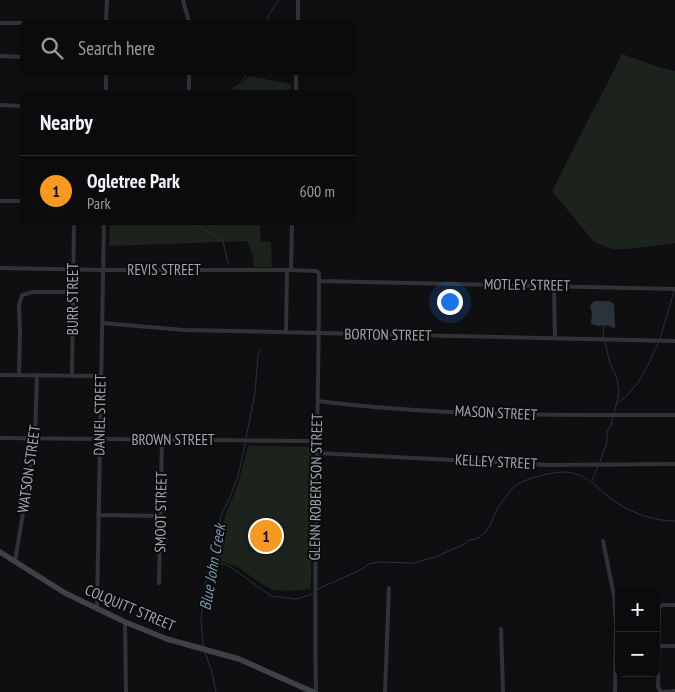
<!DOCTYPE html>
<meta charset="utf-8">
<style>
body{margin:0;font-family:"PT Sans Narrow",sans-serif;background:#141416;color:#f1f3f6}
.controls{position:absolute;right:15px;bottom:15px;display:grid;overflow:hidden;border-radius:8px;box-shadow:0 2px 8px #0003}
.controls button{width:45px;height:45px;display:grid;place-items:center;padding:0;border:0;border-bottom:1px solid #2b2b2e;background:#0b0b0d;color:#f1f3f6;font:25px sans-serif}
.you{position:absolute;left:449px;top:301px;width:18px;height:18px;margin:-12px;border:4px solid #fff;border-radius:50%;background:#1a73e8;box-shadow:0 0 0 8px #1a73e833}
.badge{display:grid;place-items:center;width:32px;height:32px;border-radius:50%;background:#f69921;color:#111;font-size:16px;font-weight:700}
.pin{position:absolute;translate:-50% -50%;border:2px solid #fff;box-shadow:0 1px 5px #0006}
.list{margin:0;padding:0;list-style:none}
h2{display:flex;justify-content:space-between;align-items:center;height:65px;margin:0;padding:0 20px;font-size:21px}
h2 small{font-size:16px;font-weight:400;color:#9a9b9d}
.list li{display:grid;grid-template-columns:32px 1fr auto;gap:15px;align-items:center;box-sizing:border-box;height:70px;padding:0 20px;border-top:1px solid #2b2b2e}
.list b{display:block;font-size:19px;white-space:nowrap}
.list p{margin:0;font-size:16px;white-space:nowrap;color:#9a9b9d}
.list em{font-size:16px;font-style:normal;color:#9a9b9d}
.icon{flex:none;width:28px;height:28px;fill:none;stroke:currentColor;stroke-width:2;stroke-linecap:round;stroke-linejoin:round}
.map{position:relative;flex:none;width:675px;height:692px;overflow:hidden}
.search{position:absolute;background:#0b0b0d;box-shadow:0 2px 8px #0003;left:20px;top:20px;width:335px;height:55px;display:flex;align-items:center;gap:12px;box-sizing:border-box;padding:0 18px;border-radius:8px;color:#9a9b9d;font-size:19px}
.panel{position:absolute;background:#0b0b0d;box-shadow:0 2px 8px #0003;left:20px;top:90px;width:335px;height:135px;border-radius:8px}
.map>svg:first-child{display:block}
.green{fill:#1c231c}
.water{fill:#293339}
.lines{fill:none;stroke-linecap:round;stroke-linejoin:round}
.stream{stroke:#293339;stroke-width:1}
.street{stroke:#303236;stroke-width:4}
.secondary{stroke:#3e4146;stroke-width:5.5}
.labels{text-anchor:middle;stroke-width:4;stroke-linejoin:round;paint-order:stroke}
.street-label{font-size:15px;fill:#a0a7b2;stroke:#0a0a0b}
.water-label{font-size:16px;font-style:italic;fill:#759aaf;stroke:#0a0a0b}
</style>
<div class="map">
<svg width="675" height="692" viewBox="0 0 675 692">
<rect width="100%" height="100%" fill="#0f0f11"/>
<!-- green -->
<path class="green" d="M622,54L659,67L675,71V243L629,249H612L594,242L552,191Z
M250,76L291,84V92H232Z
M110,223H260L261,241L271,242L272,267H254L253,256L247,241L109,246Z
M248,446L312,447L311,589L288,591L274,590L263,585L238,567L215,559L226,513L237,488Z"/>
<!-- water -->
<path class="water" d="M594,301H609L614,304L615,328L606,325L599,326L591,324L592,313L590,306Z"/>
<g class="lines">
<!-- stream -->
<path class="stream" d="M266,22L271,11L279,0
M228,92L239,85L249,72
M197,222L202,228L223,241L228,263
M604,338L603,333L604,325
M660,339L674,291
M618,403C639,388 648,366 658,343
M246,438L255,393L258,355L260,350
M600,462L607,442V432L611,425L619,394L617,378L610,363L605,342
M592,480L598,466
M209,563L224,564L232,568L271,596L296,599L313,594
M316,591L320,588L360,570L369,564L379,562L414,563L435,557L465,544L469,540C486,539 491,524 496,511C500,504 507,495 512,489C521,479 548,473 562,472C586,471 599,491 617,503C634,514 655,521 675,521
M203,646L201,619L206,579L209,563L217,546L221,515L230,497L238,476L245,444
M205,652L212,673L216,692"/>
<!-- street -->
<path class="street" d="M183,0L189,22
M106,22L107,0
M298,22V0
M0,23H22
M0,56L22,57
M106,72V92
M189,92V72
M296,92V72
M0,105L22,106
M0,201H22
M0,268L103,270H291L316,271L319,273C319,413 313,552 316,692
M291,270L292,222
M319,281L675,289
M554,286L555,338
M102,323L184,330L675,341
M286,332L287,270
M0,375L101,376
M19,375L20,332L19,305L22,295L33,292H74
M72,376L74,222
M318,401C436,416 556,415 675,415
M0,438L316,441
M317,453L548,465L675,464
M98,515L161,516
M603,541L614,596L616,622L615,692
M15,562L35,438L37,375
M159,583L162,440
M97,608L104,222
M125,622L126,692
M501,629L503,692
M659,646H675
M385,692L389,588
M661,692L658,687L659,608L662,605H675
M664,692L675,691"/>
<!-- secondary -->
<path class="secondary" d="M0,552L65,593L125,622L167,639L239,659L313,692"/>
</g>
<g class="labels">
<!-- street labels -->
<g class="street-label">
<text x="164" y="275">REVIS STREET</text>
<text transform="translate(527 285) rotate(1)" y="5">MOTLEY STREET</text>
<text transform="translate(73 299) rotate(-90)" y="5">BURR STREET</text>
<text transform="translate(388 335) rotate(1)" y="5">BORTON STREET</text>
<text transform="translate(496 413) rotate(3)" y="5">MASON STREET</text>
<text transform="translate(100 415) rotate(-89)" y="5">DANIEL STREET</text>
<text x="173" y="445">BROWN STREET</text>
<text transform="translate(496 462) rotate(3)" y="5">KELLEY STREET</text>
<text transform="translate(29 469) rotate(-82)" y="5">WATSON STREET</text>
<text transform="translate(316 487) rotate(-89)" y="5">GLENN ROBERTSON STREET</text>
<text transform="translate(161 512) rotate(-89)" y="5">SMOOT STREET</text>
<text transform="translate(130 608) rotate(23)" y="5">COLQUITT STREET</text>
</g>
<!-- water labels -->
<g class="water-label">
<text transform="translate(212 567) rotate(-80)" y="6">Blue John Creek</text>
</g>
</g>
</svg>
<div class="controls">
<button>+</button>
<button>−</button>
</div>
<div class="you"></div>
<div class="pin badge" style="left:266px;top:536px">1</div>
<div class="search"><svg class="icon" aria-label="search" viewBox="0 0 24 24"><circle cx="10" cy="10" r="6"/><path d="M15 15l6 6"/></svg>Search here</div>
<section class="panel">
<h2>Nearby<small></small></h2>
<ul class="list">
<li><span class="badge">1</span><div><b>Ogletree Park</b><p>Park</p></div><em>600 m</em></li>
</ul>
</section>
</div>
